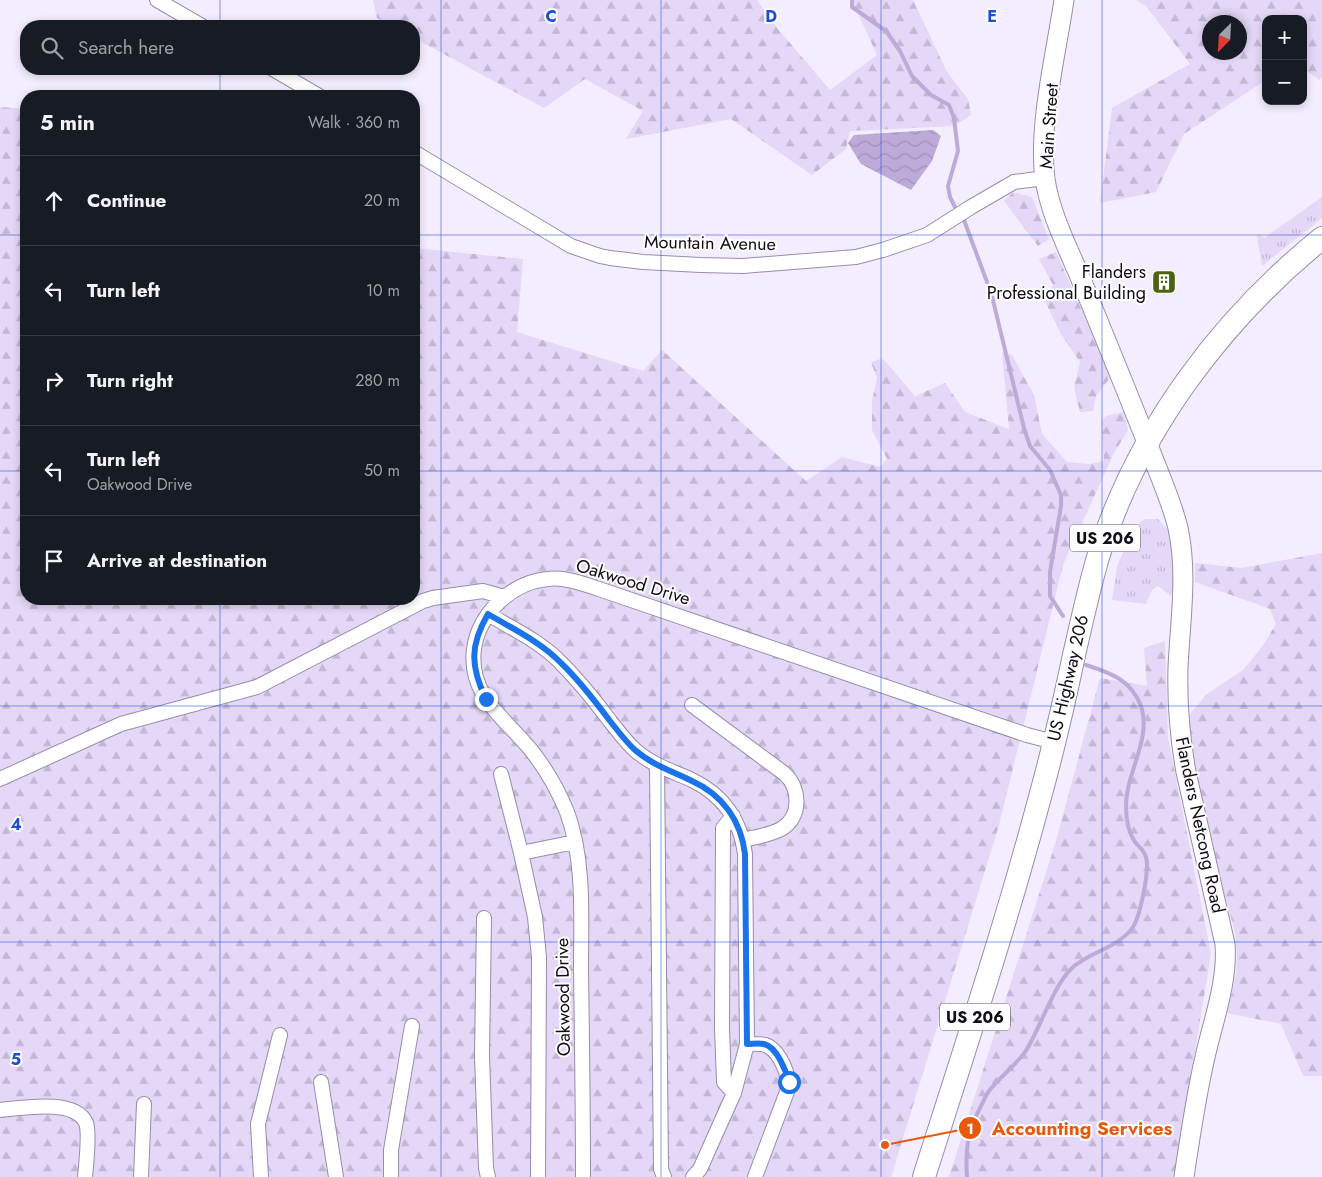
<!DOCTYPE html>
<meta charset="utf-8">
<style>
body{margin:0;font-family:Jost,sans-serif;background:#20242c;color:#f1f3f6}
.controls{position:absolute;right:15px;top:15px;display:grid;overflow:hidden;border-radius:10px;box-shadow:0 2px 8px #0003}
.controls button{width:45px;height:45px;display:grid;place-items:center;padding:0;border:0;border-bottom:1px solid #363941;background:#171b24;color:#f1f3f6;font:25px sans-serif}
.compass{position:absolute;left:1202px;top:15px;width:45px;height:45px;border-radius:50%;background:#171b24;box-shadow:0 2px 8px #0003;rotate:204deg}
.stop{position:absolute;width:15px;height:15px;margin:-11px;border:4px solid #1a73e8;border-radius:50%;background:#fff}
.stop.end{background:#1a73e8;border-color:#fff;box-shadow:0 1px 5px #0008}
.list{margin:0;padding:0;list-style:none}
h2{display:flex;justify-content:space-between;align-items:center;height:65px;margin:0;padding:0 20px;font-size:21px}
h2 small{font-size:16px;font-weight:400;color:#9ea1a6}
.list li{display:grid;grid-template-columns:32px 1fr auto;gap:15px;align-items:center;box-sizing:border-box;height:90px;padding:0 20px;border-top:1px solid #363941}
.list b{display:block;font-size:19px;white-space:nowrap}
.list p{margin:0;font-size:16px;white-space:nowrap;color:#9ea1a6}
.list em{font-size:16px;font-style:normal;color:#9ea1a6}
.icon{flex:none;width:28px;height:28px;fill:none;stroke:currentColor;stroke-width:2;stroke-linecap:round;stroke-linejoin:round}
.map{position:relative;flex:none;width:1322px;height:1177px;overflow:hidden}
.search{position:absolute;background:#171b24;box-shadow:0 2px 8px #0003;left:20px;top:20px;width:400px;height:55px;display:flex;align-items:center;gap:12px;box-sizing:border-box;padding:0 18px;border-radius:20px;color:#9ea1a6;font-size:19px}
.panel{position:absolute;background:#171b24;box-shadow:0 2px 8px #0003;left:20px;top:90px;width:400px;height:515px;border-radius:20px}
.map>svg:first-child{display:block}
.grass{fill:url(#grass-tufts)}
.forest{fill:url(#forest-firs);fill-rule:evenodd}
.water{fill:url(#water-waves)}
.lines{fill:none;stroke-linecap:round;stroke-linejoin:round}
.stream{stroke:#beaad9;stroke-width:4}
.minor-casing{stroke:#988da8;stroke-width:16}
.secondary-casing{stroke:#988da8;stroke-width:21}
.trunk-casing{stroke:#988da8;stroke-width:24}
.minor{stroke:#fff;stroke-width:14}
.secondary{stroke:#fff;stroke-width:19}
.trunk{stroke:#fff;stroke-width:22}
.route{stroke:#1a73e8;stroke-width:6}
.grid{fill:none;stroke:#1d4ed8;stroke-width:1;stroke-opacity:0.55}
.labels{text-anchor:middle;stroke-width:4;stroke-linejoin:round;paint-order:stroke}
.shield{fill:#fefefe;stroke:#57545b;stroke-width:1}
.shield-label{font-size:16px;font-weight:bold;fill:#100b15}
.street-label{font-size:18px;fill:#100b15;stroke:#fefefe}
.poi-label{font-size:18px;fill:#100b15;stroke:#fefefe;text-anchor:end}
.grid-label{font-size:16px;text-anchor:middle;font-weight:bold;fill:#1d4ed8;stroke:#fefefe;stroke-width:4;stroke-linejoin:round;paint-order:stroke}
.leader{fill:none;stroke:#e8590c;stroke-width:2}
.callout-dot{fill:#e8590c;stroke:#fefefe;stroke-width:2}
.mark-label{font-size:15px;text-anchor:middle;font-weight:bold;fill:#fff}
.callout-label{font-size:19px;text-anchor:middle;font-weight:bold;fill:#e8590c;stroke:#fefefe;stroke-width:4;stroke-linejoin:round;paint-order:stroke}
</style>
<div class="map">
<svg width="1322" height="1177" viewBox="0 0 1322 1177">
<defs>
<pattern id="grass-tufts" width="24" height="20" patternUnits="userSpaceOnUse" patternTransform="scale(1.25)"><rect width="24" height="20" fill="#e4d7f7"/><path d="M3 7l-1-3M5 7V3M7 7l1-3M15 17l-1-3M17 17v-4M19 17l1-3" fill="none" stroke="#c3b7d3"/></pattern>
<pattern id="forest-firs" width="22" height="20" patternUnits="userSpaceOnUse" patternTransform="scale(1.25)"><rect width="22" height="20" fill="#e4d7f7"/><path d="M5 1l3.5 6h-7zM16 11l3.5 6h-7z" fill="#c3b7d3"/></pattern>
<pattern id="water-waves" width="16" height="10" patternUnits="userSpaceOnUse" patternTransform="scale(1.25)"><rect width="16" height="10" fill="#beaad9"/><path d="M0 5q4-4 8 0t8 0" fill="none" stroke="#a291b9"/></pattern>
</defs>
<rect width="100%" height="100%" fill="#f4edff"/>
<!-- grass -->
<path class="grass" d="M1322,197V218L1262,266L1257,236L1259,234L1264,238Z
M1145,519H1158L1171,534L1177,571L1171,596L1158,586L1152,590L1146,604L1112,600L1117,567L1133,528Z"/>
<!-- forest -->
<path class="forest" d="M373,0H757L772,22L830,90L877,55L852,0H913L947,72L968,99L971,115L954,126L850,131L846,149L812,175L731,119L626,139L643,111L585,79L544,108L414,38V26H391L377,18Z
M1136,0H1322V78L1320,80L1303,69V19H1266V80L1184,134L1156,192L1100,203L1112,108L1190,64L1146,6ZM1210,22H1240V52H1210Z
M0,107L26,109V599H414V248L523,259L517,332L643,371L662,350L806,481L842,457L880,467L887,459L872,430V401L877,378L871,362L880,359L884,360L915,396L945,383L965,412L1009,429L1002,352L1012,355L1034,395L1042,434L1067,462L1089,464L1104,461L1101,422L1106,416L1124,412L1128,430L1114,453L1063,565L999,825L891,1177H0Z
M1013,192L1032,197L1049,239L1038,246L1004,201Z
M1056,252L1100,351L1110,378L1096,396L1093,411L1080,412L1074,387L1080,362L1061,334L1045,301L1053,285L1039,259Z
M1322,553V1076H1303L1281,1024L1227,1013L1236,974L1237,955L1235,932L1201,812L1190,761L1189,715L1207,694L1243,670L1262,647L1276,624L1270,609L1195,582V563L1241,568Z
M1165,641L1168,738L1211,954L1174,1177H949L1056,841L1100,678L1147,686L1144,648Z"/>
<!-- water -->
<path class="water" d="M933,130L941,136L932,161L911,190L861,164L848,143L854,135Z"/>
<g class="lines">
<!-- stream -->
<path class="stream" d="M852,0V7L886,31L900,51L912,76L931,95L949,105L954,118L958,151L948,186L950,197L955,207
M964,220L987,282
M990,288L1024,428L1030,446L1050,470L1061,495V506L1050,572V596L1063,616
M967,1177C965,1147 968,1131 982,1104C984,1100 986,1095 989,1091C1000,1076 1017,1065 1027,1049C1041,1026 1053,987 1071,969C1088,952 1119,948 1133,927C1140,916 1150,870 1146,857C1144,850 1139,847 1135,842C1128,832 1126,818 1126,806C1126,772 1152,739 1141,706C1131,680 1111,673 1086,665"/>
<defs>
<path id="minor" d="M157,0L202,26
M273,69L319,96
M414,152L571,246L600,256L610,258L643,262L701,265L743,266L856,257L883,250L927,235L971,207L1014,182L1045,178
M488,614C513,629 541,642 561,663C579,681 595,701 610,721C618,731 626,742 635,750C652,765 672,771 692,780C723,795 741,821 745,854L747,1044L734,1093L700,1169L693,1177
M692,705L785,774C800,788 802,817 781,829C770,835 756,837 743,840
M657,765L661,1169L664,1177
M501,774L521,853L535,917L539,957L538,1177
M0,779L121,724L257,687L423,601L433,598L483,591L504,597
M733,816L723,828L722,1028L724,1082L734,1093
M521,853L575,842
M484,918L482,1056L486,1168L488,1177
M747,1044C753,1044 762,1043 768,1046C780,1053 790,1075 788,1089L755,1177
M321,1082L336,1177
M0,1110C21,1108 76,1098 86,1123C90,1133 86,1165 85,1177
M141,1177L144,1104
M261,1177L258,1124L280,1035
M391,1177V1150L412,1026
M583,1177C583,1108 582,1039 581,969C581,918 585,861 567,812C558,790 546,769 531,750C506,719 468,696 474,649C479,613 512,582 548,579C564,577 581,583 596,588L1027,735L1054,742"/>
<path id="secondary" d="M1064,0C1056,54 1038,126 1045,179C1050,213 1067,246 1080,277C1103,333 1126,389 1148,445C1158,472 1171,499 1178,528C1188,574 1180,621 1178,668C1177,703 1180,738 1186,772L1225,944C1228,982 1213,1021 1205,1057C1196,1096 1190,1137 1184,1177"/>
<path id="trunk" d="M924,1177C964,1051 1006,925 1040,797C1053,750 1064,703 1074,655C1082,621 1089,587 1099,554C1139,429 1221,320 1322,238"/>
</defs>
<!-- minor casing -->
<use href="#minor" class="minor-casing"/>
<!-- secondary casing -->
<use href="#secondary" class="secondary-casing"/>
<!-- trunk casing -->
<use href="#trunk" class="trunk-casing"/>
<!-- minor -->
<use href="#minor" class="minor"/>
<!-- secondary -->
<use href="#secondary" class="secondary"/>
<!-- trunk -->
<use href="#trunk" class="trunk"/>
</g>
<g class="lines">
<!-- route -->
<path class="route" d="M486,699C470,666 470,645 488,614C513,629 541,642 561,663C579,680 595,701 610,721C618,731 626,742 635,750C652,765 672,771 692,781C723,795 741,821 745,854L747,1044C752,1044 759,1043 764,1044C777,1047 786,1071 789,1082"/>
</g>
<!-- grid -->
<path class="grid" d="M220,0V26M441,0V1177M661,0V1177M881,0V1177M1102,0V1177M220,69V96M0,235H26M414,235H1322M0,471H26M414,471H1322M220,599V1177M0,706H1322M0,942H1322"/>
<!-- icons -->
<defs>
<symbol id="building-square" viewBox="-11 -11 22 22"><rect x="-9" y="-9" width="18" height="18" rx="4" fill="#4b620f" stroke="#fefefe"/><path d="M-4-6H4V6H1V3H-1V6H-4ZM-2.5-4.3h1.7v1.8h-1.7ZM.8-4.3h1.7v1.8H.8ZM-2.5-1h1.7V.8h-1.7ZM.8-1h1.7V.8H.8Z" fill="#fff"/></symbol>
</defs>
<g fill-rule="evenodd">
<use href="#building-square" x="1150" y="268" width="28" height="28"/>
</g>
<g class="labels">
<!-- shield labels -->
<g class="shield">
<rect x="1070" y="524.5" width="70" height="27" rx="4"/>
<rect x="940" y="1003.5" width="70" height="27" rx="4"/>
</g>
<g class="shield-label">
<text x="1105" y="544">US 206</text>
<text x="975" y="1023">US 206</text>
</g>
<!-- street labels -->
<g class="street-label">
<text transform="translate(1049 126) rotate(-86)" y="6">Main Street</text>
<text transform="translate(710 243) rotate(1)" y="6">Mountain Avenue</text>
<text transform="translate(633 582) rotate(17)" y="6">Oakwood Drive</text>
<text transform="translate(1068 678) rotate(-77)" y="6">US Highway 206</text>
<text transform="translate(1200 825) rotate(78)" y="6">Flanders Netcong Road</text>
<text transform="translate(563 997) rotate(-91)" y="6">Oakwood Drive</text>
</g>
<!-- poi labels -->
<g class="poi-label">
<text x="1146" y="278">Flanders<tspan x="1146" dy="21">Professional Building</tspan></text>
</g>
</g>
<g class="grid-label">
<text x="551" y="22">C</text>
<text x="771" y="22">D</text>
<text x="992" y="22">E</text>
<text x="16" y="830">4</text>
<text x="16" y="1065">5</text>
</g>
<!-- callouts -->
<path class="leader" d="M885 1145L970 1128"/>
<g class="callout-dot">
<circle cx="885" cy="1145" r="5"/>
<circle cx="970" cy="1128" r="12"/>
</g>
<g class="mark-label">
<text x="970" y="1134">1</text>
</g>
<g class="callout-label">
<text x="1082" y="1135">Accounting Services</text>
</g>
</svg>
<div class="controls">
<button>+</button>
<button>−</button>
</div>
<svg class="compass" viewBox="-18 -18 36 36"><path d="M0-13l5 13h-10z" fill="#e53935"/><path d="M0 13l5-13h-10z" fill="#9ea1a6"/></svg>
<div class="stop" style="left:789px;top:1082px"></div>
<div class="stop end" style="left:486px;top:699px"></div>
<div class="search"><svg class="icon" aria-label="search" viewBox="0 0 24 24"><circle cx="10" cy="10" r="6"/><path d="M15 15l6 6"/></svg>Search here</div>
<section class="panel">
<h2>5 min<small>Walk · 360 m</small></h2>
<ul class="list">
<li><svg class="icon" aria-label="ahead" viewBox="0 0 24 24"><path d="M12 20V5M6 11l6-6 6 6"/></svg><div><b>Continue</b></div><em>20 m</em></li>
<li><svg class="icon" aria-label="left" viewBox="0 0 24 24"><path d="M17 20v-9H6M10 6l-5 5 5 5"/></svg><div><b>Turn left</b></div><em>10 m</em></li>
<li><svg class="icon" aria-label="right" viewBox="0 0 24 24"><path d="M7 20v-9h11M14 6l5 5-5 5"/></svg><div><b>Turn right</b></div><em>280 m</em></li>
<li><svg class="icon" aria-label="left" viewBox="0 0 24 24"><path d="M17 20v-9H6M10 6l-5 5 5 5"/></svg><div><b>Turn left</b><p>Oakwood Drive</p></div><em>50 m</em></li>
<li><svg class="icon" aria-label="arrive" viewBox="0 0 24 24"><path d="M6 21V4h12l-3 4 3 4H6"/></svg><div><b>Arrive at destination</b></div></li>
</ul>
</section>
</div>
